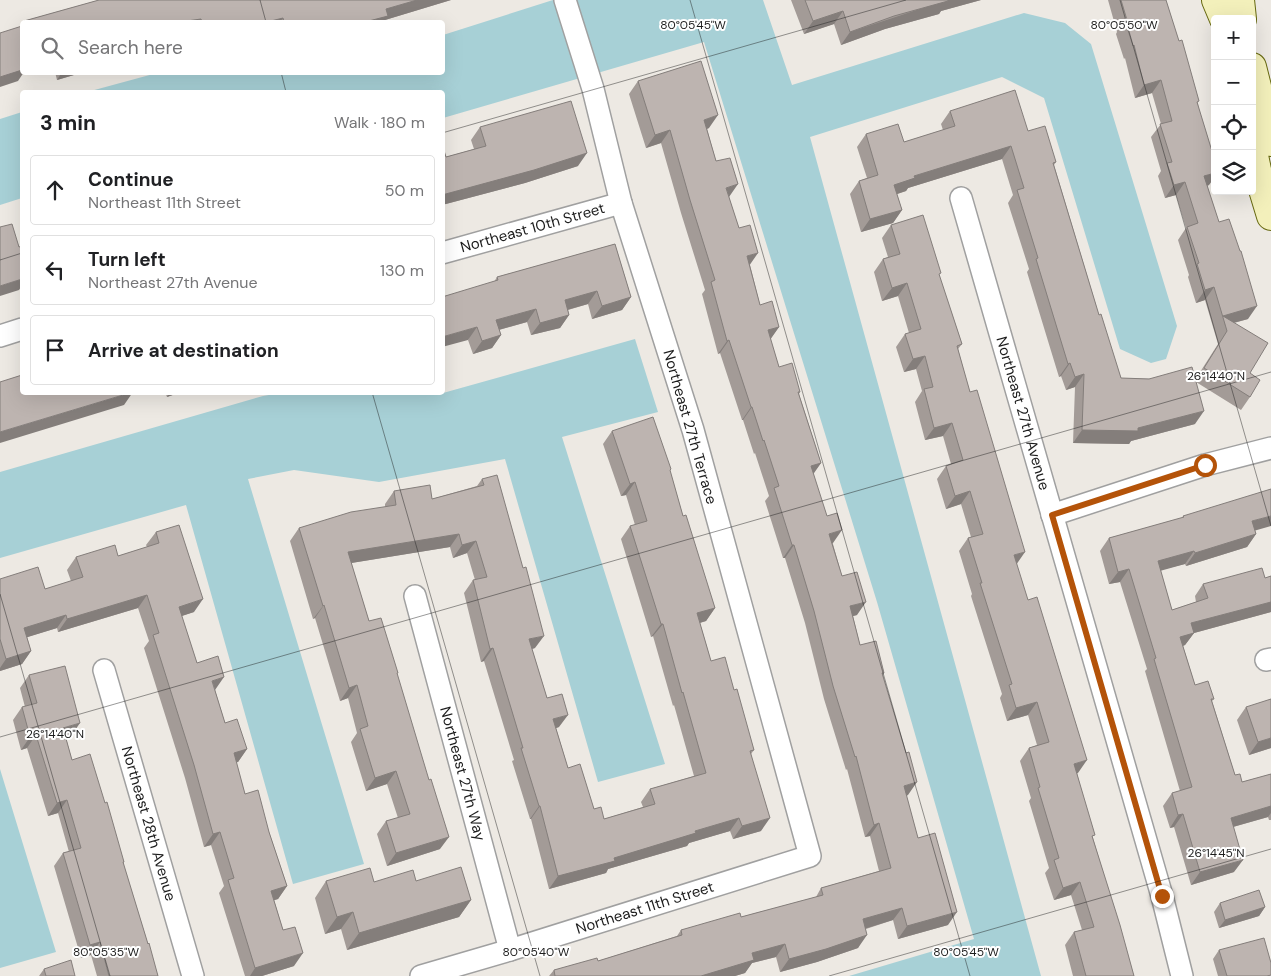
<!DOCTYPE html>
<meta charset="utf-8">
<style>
body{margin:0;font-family:"DM Sans",sans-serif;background:#f2f2f2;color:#202124}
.controls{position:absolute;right:15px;top:15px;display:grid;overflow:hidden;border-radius:5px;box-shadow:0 5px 20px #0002}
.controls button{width:45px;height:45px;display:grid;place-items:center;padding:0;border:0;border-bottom:1px solid #e0e0e0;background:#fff;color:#202124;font:25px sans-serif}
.stop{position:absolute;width:15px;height:15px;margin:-11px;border:4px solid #b45309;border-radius:50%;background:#fff}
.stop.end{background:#b45309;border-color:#fff;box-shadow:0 1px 5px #0008}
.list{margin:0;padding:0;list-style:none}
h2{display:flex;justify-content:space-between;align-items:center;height:65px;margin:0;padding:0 20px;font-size:21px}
h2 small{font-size:16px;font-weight:400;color:#757577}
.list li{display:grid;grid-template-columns:32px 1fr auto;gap:15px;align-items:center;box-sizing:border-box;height:70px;margin:0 10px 10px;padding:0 10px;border:1px solid #e0e0e0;border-radius:5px}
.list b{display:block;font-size:19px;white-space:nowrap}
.list p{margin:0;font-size:16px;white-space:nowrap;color:#757577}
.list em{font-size:16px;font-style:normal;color:#757577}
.icon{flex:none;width:28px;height:28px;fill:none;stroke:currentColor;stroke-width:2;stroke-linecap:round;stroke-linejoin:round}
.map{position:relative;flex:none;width:1271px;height:976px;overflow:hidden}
.search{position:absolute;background:#fff;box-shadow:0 5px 20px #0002;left:20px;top:20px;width:425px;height:55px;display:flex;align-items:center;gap:12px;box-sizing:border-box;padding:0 18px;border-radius:5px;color:#757577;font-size:19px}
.panel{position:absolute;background:#fff;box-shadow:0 5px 20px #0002;left:20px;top:90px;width:425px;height:305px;border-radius:5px}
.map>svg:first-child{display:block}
.water{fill:#a7d0d6}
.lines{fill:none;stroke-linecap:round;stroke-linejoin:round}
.street-casing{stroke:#a0a0a0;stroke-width:24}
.secondary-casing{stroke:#66680f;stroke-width:30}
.street{stroke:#fff;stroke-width:21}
.secondary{stroke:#f3f0bb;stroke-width:28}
.wall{fill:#a39b97}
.shaded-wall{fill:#847e7b}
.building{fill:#bdb4b0;stroke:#847e7b}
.route{stroke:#b45309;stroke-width:6}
.ticks{fill:none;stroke:#1c1c1c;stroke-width:1;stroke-opacity:0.45}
.labels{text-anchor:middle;stroke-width:4;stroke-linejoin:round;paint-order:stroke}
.street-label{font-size:15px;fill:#1c1c1c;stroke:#fff}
.ticks-label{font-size:12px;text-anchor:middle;fill:#1c1c1c;stroke:#fff;stroke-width:4;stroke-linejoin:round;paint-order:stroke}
</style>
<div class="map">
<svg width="1271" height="976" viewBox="0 0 1271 976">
<rect width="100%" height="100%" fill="#ede9e3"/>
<!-- water -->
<path class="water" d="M553,0H763L792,85L1024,13L1065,23L1091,44L1177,326L1166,359L1151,363L1120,349L1044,98L1002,77L810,137L1041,976H849L974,939L877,602L704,42L443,118L442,92H87L157,73L293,72L300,74L306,72H442L443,35Z
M22,112V198L0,205V119Z
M635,339L658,412L562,437L665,764L598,782L505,459L379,482L294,470L248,479L364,864L293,884L186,505L0,558V472L263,396L286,392L443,393Z
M0,769L56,952L0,968Z"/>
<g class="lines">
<defs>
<g id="street">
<path id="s1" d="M961,198L1162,896L1182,976"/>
<path id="s2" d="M442,253L621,203"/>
<path d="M0,336L22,329"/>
<path d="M1052,515L1205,465L1271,448"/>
<path id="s3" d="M415,596L510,950"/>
<path d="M1266,660L1271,659"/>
<path id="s4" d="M104,670L193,976"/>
<path id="s5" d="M421,976L510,950L810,856L693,430L621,203L593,89L565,0"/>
</g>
<path id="secondary" d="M1216,0L1224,19
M1240,0L1242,19
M1252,67L1271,142
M1252,146L1257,170L1271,216"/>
</defs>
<!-- street casing -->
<use href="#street" class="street-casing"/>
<!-- secondary casing -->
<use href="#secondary" class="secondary-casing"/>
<!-- street -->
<use href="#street" class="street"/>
<!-- secondary -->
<use href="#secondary" class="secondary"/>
</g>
<!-- wall -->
<path class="wall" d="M99,0H451L385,20L383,22H23L24,21Z
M791,0H981L941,11L939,14L885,29L841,45L834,24L804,34Z
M1108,0H1166L1198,104L1209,185L1207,186L1248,319L1234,323L1250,373V397L1241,410L1196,382L1195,424L1131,441L1129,444L1073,443L1075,387L1066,390L1061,376L1059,377L1048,341L1027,272L1029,269L1008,203L1013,195L1002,159L908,188L906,191L897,194L902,210L893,223L861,232L850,194L859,181L867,178L857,147L866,134L904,142L943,130L941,124L950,111L1028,131L1056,162L1054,165L1099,315L1121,378L1195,380L1218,344L1205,300L1196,303L1188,277L1189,275L1178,240L1186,228L1176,195L1165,198L1158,176L1161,171L1151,137L1161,124L1152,93L1135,98L1125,58L1124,59L1116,34L1117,32Z
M55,72H84L57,80Z
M638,81L709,128L707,129L716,161L729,197L750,265L760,305L779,327L770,339L779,367L800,392L799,394L821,463L813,473L842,576L857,615L853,616L860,645L884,673L883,675L908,795L906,796L918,838L948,925L898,939L893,920L866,929L858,948L817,962L780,972L776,957L752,963L745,973L735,976H549L554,970L598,961L677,936L681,930L741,917L816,897L821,888L879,871L870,836L865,837L847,769L846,770L824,699L805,623L785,558H783L765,501L769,496L755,453L754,454L743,420H742L720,353L718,354L702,294L705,290L681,213L661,143L646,148L629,94Z
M480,127L578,166L525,183L442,205L446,157L474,149L471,140Z
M891,225L939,275L962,344L958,349L1016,563L1078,773H1077L1093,838L1134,976H1073L1065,945L1074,932L1082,930L1071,895L1054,900L1045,873L1049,868L1029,801L1031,798L1020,761L1029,748L1037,745L1028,715L1007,721L1000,698L1002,694L971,596L972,594L959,551L968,538L971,537L961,504L946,509L937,479L946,466L951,464L943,436L925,440L915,402L922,391L916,369L904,372L896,347L905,334L909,333L898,296L882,301L874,272L883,259L888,257L882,238Z
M615,244L631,297L622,310L592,319L588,304L568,310L569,315L560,328L531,335L527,322L499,330L501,335L492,348L473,354L468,340L494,282L497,277Z
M165,392H181L167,397Z
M612,431L670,471L683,516L715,608L706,621L700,623L711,661L734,690L754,750L751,754L761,831L733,839L730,831L689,843L687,846L608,869L606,873L549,889L531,819H530L512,761L514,760L484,661L481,662L464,593L473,580H475L467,553L453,558L450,547L351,563L369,621L397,674L440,849L387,866L377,834L386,821L398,818L387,784L366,791L351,742L357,733L348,698L340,701L315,618L313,619L290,541L299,528L385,507V504L394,491L432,499L477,486L482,479L535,648L532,649L547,698L559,727L556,728L568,768L594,809L604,819L643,807L641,802L650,789L694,776L674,705L673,706L653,636L651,637L621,539L630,526L635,525L626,495L621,496L603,444Z
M1183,516L1255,531L1256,534L1247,547L1186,566L1185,564L1160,570L1172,610L1196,602L1195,596L1203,584L1265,578L1271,576V612L1194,633L1185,645L1183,646L1195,685L1214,699L1212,701L1235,775L1242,782L1271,774V820H1269L1268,817L1233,827L1234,872L1191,885L1174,827L1170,828L1163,806L1172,793L1180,791L1145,671L1147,669L1120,582L1109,584L1100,551L1109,538L1182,518Z
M156,532L194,612L181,616L197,663L215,690L225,723L247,749L238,762H236L245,794L269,832L287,886L278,899L274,900L294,966L262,976H245L219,893L224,886L211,845L204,847L185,778L144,648L149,641L138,608L58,632L57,628L27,637L31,651L22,664L0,671V579L45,589L71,581L67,570L76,557L118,556L147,547L146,545Z
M29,675L71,736L66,738L72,760L124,862L123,863L148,944L158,976H97L91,955L81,958L54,866L63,853L69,852L58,813L48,816L27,748L21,750L13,720L22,707H25L20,688Z
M1246,707L1271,748L1249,755L1237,720Z
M326,881L374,882L416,881L471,900L459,917L347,950L341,929L325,934L315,898Z
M1220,903L1265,907L1259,916L1219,928L1214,912Z
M1219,950L1271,976H1218L1213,959Z
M44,969L75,976H39Z"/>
<!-- shaded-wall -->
<path class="shaded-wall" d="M417,0H451L385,20L383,22H365L386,9Z
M947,0H981L941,11L939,14L885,29L841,45L850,32Z
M843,11L834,24L804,34L813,21Z
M283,18L280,22H267Z
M201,19L199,22H180Z
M22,62V72H24L18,81L0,87V77Z
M62,72H84L57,80Z
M1161,80L1152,93L1135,98L1144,85Z
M718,115L709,128L695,133L704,120Z
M670,130L661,143L646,148L655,135Z
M1011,146L1002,159L908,188L906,191L885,198L894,185L914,176Z
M587,153L578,166L525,183L442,205V195Z
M1215,173V177L1209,185L1195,189L1204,176Z
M1185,182L1176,195L1165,198L1174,185Z
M738,184L729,197L726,188Z
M902,210L893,223L861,232L870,219Z
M758,253L749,266L747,256Z
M22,279V286L21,287L19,290L0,296V286Z
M907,283L898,296L882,301L892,288Z
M1214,287L1205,300L1196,303L1205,290Z
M597,291L588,304L556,313L565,300Z
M631,297L622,310L592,319L602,306Z
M1257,306L1248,319L1225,325L1223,316Z
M536,309L527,322L487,333L496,320Z
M569,315L560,328L531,335L540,323Z
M477,327L468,340L442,347V337Z
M779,327L770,340L768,330Z
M501,335L492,348L473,354L482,341Z
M729,340L720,353L718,354L727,341Z
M925,356L916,369L904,372L913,359Z
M1070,363L1061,376L1059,377L1068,364Z
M1084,374L1075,387L1066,390L1075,377Z
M133,392L124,405L0,443V432Z
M170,392H181L167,397Z
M751,407H752L743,420H742Z
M1204,411L1195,424L1131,441L1129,444L1073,443L1082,430L1138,428Z
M952,423L943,436L925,440L934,428Z
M821,463L812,476L811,466Z
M635,482L626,495L621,496L630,484Z
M970,491L961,504L946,509L955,496Z
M1271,516V526L1243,534L1252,521Z
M842,530L833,543L820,547L829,534Z
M459,534L450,547L339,565L348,552Z
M1256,534L1247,547L1186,566L1195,553Z
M476,541L467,553L453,558L462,545Z
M792,545H794L785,558H783Z
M1194,551L1185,564L1149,574L1158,561Z
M1025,552L1016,565L1014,555Z
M1129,569L1120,582L1109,584L1118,572Z
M147,595L138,608L58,632L67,619Z
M203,599L194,612L170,620L179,607Z
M866,602L857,615L841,619L850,606Z
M1271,602V612L1194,633L1185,645L1171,650L1191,623Z
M324,605L315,618L313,619L323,606Z
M715,608L706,621L688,626L697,613Z
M66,615L57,628L15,641L24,628Z
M661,624H663L653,636L651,637Z
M544,636L535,648L520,652L529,639Z
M493,648L484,661L481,662L490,649Z
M31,651L22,664L0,671V668L6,659Z
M224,677L215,690L212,681Z
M357,685L348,698L340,701L349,688Z
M1037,702L1028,715L1007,721L1016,708Z
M568,715L559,727L544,732L553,719Z
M80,723L71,736L54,741L63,728Z
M36,735L27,748L21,750L30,737Z
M1271,738V748L1249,755L1258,742Z
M247,749L238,762L225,766L234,753Z
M1087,760L1078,773L1065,777L1074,764Z
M396,771L387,784L366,791L375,778Z
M917,782L908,795L895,799L904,786Z
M67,800L58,813L48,816L57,803Z
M539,806H540L531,819H530Z
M1271,806V813L1268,817L1222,830L1231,818Z
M1183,814L1174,827L1170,828L1178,815Z
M739,818L730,831L689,843L687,846L608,869L606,873L549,889L558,876L695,831Z
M770,818L761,831L733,839L742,826Z
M879,823L870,836L865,837L874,825Z
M220,832L211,845L204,847L213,834Z
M449,837L440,849L387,866L396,853Z
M1243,860L1234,872L1191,885L1200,872Z
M1080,882L1071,895L1054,900L1063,888Z
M287,886L278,899L262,904L271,891Z
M471,900L459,917L347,950L359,933Z
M1265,907L1259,916L1219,928L1225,920Z
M902,908L893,920L854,932L863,919Z
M353,912L341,929L325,934L337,917Z
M957,912L948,925L898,939L907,926Z
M867,935L858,948L817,962L780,972L789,959Z
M100,942L91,955L81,958L90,945Z
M785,944L776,957L752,963L745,973L735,976H701L752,953Z
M303,953L294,966L262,976H250L255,968Z"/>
<!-- building -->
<path class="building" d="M99,0H417L386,9L388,16L365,22H284L283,18L267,22H251V21L243,22H202L201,19L180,22H25L24,21Z
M805,0H948V1L894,16L850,32L843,11L813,21Z
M1121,0H1166L1179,41L1182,40L1199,101L1197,102L1215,161V173L1204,176L1219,222L1229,219L1240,251H1241L1257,306L1223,316L1268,343L1250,373L1260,380L1250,397L1204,368L1227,331L1214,287L1205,290L1197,264L1199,263L1187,227L1198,223L1185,182L1174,185L1167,163L1172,162L1160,124L1172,121L1161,80L1144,85L1134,45L1133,46L1125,21L1127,20Z
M22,26V70L0,77V33Z
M701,61L718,115L704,120L716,161L730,158L738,184L726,188L739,228L750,225L758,253L747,256L760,305L772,301L779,327L768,330L779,367L792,363L800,392H798L821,463L811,466L827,516L837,513L842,530L829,534L842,576L857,572L866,602L850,606L860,645L876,641L884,673H882L906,753L909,752L917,782L904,786L918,838L935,833L957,912L907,926L902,908L863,919L867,935L826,949L789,959L785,944L752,953L754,960L701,976H555L554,970L597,958L598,961L682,935L681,930L740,913L741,917L823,895L821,888L891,868L879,823L874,825L856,756L855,757L833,686L814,611L794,545H792L774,488L779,486L764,440L763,441L752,407H751L729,340L727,341L711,282L715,280L690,200L670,130L655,135L638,81Z
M1015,90L1028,131L1045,126L1056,162L1053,163L1099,315L1101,314L1121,378L1149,379L1192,367L1204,411L1138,428V431L1082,430L1084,374L1075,377L1070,363L1068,364L1057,328L1036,259L1038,258L1017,190L1024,188L1011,146L914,176L915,178L894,185L902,210L870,219L859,181L878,175L866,134L898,124L904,142L955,126L950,111Z
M571,101L587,153L534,170L442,195V144L446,157L486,146L480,127Z
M923,215L941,273L939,274L962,344L957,346L970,392L977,390L1025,552L1014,555L1028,600L1037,597L1087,760L1074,764L1095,835L1092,836L1120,925L1134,976H1086L1074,932L1094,927L1080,882L1063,888L1054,860L1059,858L1038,788L1040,787L1029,748L1049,742L1037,702L1016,708L1009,685L1012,684L980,583H982L968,538L983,534L970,491L955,496L946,466L963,460L952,423L934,428L924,389L933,387L925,356L913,359L905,334L921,329L907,283L892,288L883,259L900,254L891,225Z
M12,224L19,247L22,246V279L0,286V227Z
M615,244L631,297L602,306L597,291L565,300L569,315L540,323L536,309L496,320L501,335L482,341L477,327L442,337V297L498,280L497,277Z
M22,375V392H133L0,432V382Z
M653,417L671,469L670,470L683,516L686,515L715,608L697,613L711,661L725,657L734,690L737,689L754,750L750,751L770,818L742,826L739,818L695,831L696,833L614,858L615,861L558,876L540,806H539L521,748H523L493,648L490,649L473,580L487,577L476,541L462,545L459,534L348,552L369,621L381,618L398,673H397L429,780L431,779L449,837L396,853L386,821L410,814L396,771L375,778L360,729L368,726L357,685L349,688L324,605L323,606L299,528L351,512L396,505L394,491L430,485L432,499L484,485L482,479L497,475L523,568L526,567L544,636L529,639L547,698L562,694L568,715L553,719L568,768L580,764L594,809L601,807L604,819L655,804L650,789L706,773L683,692L682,693L663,624H661L630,526L647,521L635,482L630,484L612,431Z
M1271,489V516L1252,521L1256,534L1195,553L1194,551L1158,561L1172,610L1208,598L1203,584L1262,568L1265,578L1271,576V602L1191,623L1194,633L1180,637L1195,685L1208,681L1214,699H1211L1235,775L1240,774L1242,782L1271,774V806L1231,818L1243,860L1200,872L1183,814L1178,815L1172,793L1192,787L1154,659L1156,658L1129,569L1118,572L1109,538L1184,517L1183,516Z
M179,525L203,599L179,607L197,663L218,656L224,677L212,681L225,723L237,719L247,749L234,753L245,794L258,790L269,832L287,886L271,891L283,930L295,927L303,953L255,968L228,880L234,878L220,832L213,834L194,765L153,635L159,633L147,595L67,619L66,615L24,628L31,651L6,659L0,639V579L38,567L45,589L83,577L76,557L115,545L118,556L159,543L156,532Z
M65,666L80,723L63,728L72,760L90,754L105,803L107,802L124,862H123L148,944L149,943L158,976H109L100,942L90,945L63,853L81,848L67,800L57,803L36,735L30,737L22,707L37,703L29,675Z
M1271,699V738L1258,742L1246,707Z
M461,867L471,900L359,933L353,912L337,917L326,881L370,868L374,882L413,870L416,881Z
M1259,890L1265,907L1225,920L1220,903Z
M1264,938L1271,963V975L1267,976H1227L1219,950Z
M71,960L75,976H46L44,969Z"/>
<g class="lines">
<!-- route -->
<path class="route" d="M1162,896L1052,515L1205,465"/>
</g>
<!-- ticks -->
<path class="ticks" d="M260,0L266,22M690,0L970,976M1120,0L1271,526M281,72L286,92M442,133L906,0M0,260L22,253M372,392L540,976M0,594L110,976M0,737L1271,372M829,976L1271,849"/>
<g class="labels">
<!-- street labels -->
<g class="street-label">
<text dy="5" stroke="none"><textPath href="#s2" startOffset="94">Northeast 10th Street</textPath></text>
<text dy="5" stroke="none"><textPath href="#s1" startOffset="224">Northeast 27th Avenue</textPath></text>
<text transform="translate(690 427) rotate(74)" y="5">Northeast 27th Terrace</text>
<text dy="5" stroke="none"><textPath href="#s3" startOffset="184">Northeast 27th Way</textPath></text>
<text dy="5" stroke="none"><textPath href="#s4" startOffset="160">Northeast 28th Avenue</textPath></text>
<text dy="5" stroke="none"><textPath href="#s5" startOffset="234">Northeast 11th Street</textPath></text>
</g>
</g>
<g class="ticks-label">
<text x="693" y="29">80°05'45"W</text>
<text x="1124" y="29">80°05'50"W</text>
<text x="1216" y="380">26°14'40"N</text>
<text x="55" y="738">26°14'40"N</text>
<text x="1216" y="857">26°14'45"N</text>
<text x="106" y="956">80°05'35"W</text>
<text x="536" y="956">80°05'40"W</text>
<text x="966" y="956">80°05'45"W</text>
</g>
</svg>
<div class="controls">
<button>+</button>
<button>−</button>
<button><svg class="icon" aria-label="locate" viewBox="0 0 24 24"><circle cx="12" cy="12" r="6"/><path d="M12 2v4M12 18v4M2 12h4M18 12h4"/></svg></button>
<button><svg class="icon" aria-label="layers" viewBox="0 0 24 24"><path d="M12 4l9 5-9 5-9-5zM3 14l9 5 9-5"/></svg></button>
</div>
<div class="stop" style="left:1205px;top:465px"></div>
<div class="stop end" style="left:1162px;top:896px"></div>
<div class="search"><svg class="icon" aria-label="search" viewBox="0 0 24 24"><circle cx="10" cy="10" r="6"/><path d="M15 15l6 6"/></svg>Search here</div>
<section class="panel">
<h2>3 min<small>Walk · 180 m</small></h2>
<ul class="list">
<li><svg class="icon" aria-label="ahead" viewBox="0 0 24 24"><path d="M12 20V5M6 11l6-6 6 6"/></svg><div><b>Continue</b><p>Northeast 11th Street</p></div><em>50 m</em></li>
<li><svg class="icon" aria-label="left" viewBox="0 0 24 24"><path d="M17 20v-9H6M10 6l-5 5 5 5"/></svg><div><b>Turn left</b><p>Northeast 27th Avenue</p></div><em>130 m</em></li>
<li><svg class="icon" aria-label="arrive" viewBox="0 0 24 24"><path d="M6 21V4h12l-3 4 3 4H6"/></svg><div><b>Arrive at destination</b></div></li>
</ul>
</section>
</div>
